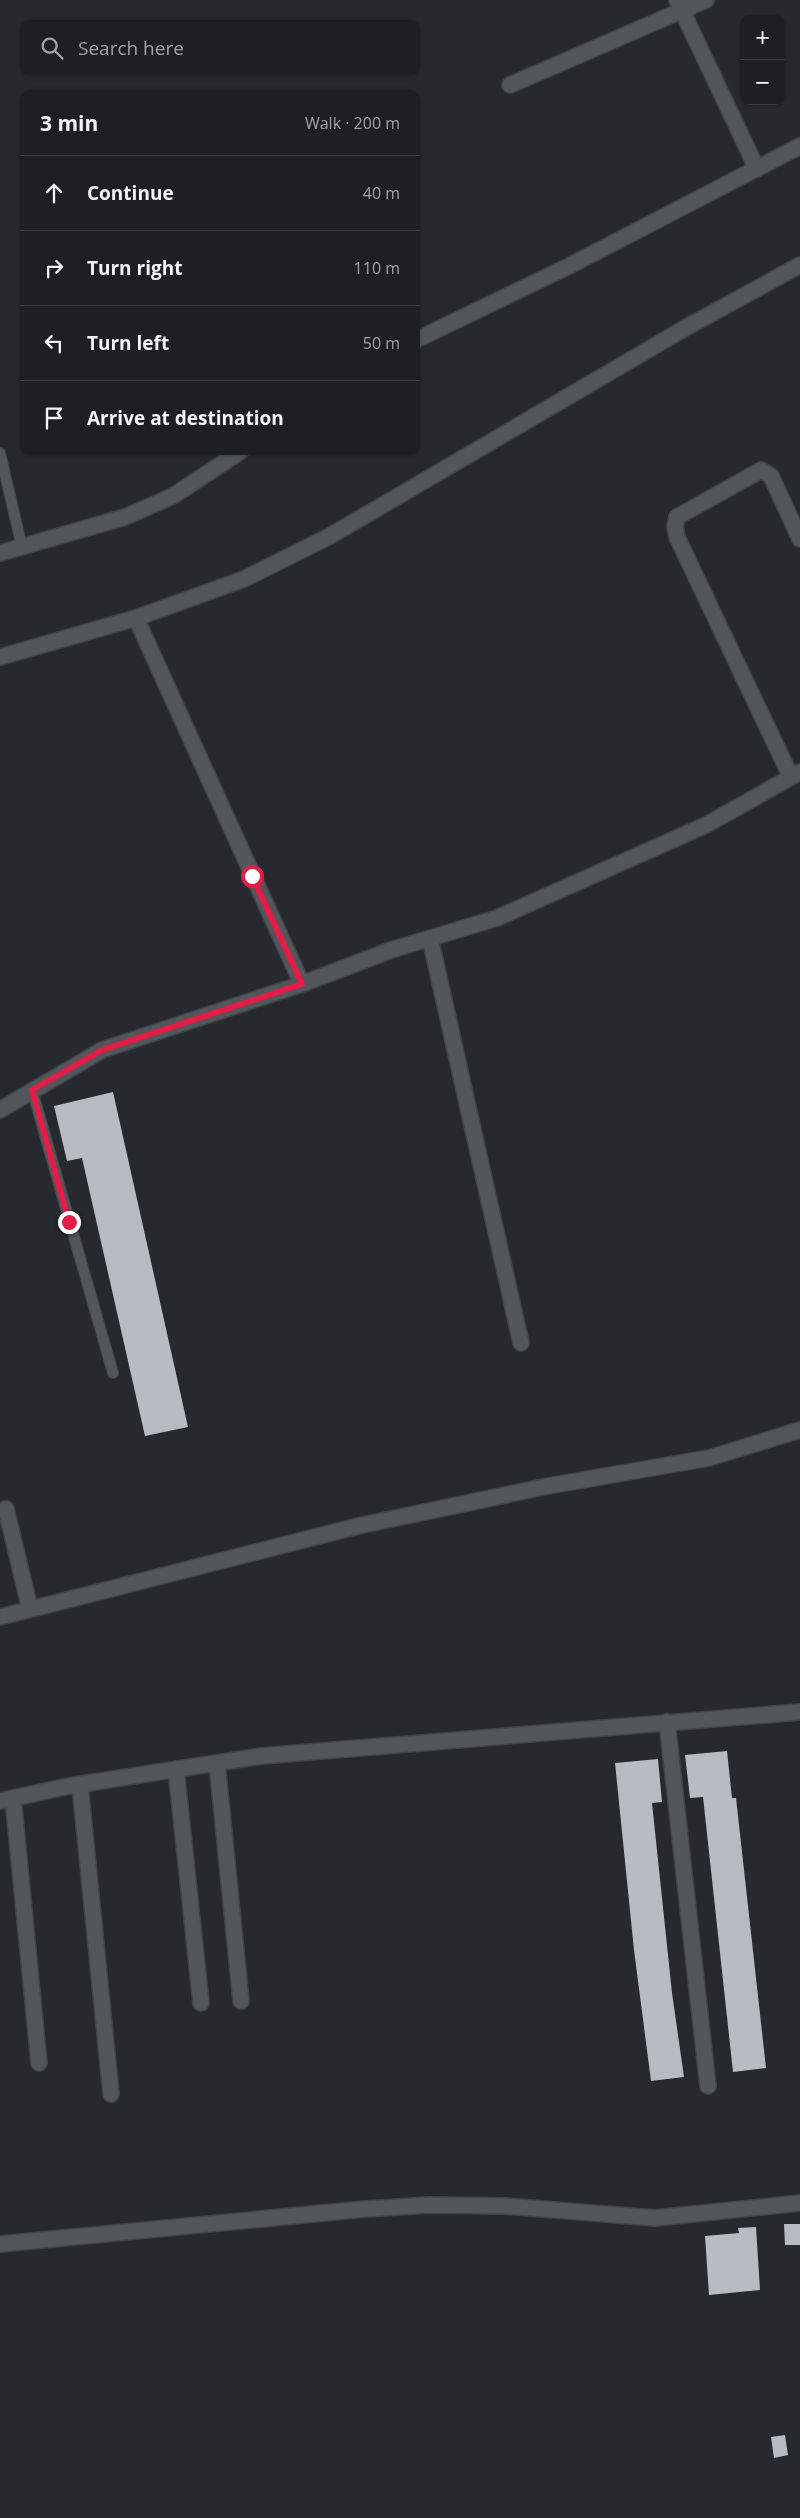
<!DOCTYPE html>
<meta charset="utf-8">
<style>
body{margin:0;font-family:"Open Sans",sans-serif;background:#292d2f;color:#f1f3f6}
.controls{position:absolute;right:15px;top:15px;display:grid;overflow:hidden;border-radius:10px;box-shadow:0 1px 4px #0004}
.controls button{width:45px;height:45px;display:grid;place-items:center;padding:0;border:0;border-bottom:1px solid #3a3e40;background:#1c2022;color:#f1f3f6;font:25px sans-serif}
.stop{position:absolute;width:15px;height:15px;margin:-11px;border:4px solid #e11d48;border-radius:50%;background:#fff}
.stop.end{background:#e11d48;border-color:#fff;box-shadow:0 1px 5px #0008}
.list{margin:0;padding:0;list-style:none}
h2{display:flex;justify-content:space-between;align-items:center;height:65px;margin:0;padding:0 20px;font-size:21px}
h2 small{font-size:16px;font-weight:400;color:#a0a3a5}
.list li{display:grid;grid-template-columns:32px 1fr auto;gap:15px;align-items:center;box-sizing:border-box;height:75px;padding:0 20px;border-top:1px solid #3a3e40}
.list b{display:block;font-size:19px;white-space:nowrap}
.list em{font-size:16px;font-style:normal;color:#a0a3a5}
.icon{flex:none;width:28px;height:28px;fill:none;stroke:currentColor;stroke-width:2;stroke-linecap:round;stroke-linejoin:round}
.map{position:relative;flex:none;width:800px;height:2518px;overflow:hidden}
.search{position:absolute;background:#1c2022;box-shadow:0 1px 4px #0004;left:20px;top:20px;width:400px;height:55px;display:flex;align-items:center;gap:12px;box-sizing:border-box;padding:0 18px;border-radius:10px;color:#a0a3a5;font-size:19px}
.panel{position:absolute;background:#1c2022;box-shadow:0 1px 4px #0004;left:20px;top:90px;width:400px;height:365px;border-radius:10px}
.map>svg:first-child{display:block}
.building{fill:#b6bcc1}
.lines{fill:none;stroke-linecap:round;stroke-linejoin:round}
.lane-casing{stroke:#424448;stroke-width:12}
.street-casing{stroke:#424448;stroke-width:18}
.secondary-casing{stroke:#424448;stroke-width:18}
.lane{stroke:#52575b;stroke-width:10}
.street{stroke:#52575b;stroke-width:15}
.secondary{stroke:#52575b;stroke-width:15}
.route{stroke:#e11d48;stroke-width:6}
</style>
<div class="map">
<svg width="800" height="2518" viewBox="0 0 800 2518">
<rect width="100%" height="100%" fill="#262a2e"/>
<!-- building -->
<path class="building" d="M113,1092L188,1427L145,1436L82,1158L67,1161L54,1106Z
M727,1751L732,1798H736L766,2068L733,2072L703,1797L690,1798L685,1755Z
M658,1759L662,1802L652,1803L672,1993L684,2077L651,2081L634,1950L615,1763Z
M784,2224H800V2245H785Z
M756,2227L760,2290L709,2295L705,2236L739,2233L738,2228Z
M785,2435L788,2455L774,2458L771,2437Z"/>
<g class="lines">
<defs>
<path id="lane" d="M0,453L22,547
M32,1090L113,1373"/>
<path id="street" d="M677,0L757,169
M510,85L706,0
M136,618L302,984
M0,657L136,618L244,579L330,536L687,327L800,265
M791,777L677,537L675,526L677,517L761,470L771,476L800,539
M430,938L521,1343
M0,1110L102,1050L302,984L391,950L497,918L706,825L800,772
M6,1509L30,1609
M0,1617L358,1526L548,1486L709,1458L800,1430
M667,1722L708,2086
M217,1763L241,2001
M176,1769L201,2003
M80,1785L111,2094
M13,1798L39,2063
M0,1801L69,1786L261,1756L800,1712
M0,2244L365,2209L430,2205L505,2206L655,2218L800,2203"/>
<path id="secondary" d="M416,340L569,266L800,146
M0,553L125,517L173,496L241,451"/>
</defs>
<!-- lane casing -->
<use href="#lane" class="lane-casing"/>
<!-- street casing -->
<use href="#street" class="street-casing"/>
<!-- secondary casing -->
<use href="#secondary" class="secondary-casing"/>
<!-- lane -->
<use href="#lane" class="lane"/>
<!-- street -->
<use href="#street" class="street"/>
<!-- secondary -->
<use href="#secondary" class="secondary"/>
</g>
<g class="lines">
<!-- route -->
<path class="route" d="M69,1222L32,1090L102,1050L302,984L252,876"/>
</g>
</svg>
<div class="controls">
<button>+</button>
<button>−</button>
</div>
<div class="stop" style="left:252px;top:876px"></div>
<div class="stop end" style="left:69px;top:1222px"></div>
<div class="search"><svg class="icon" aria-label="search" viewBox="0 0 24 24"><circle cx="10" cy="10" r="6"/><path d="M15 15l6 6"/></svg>Search here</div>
<section class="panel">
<h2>3 min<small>Walk · 200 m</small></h2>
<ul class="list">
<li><svg class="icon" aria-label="ahead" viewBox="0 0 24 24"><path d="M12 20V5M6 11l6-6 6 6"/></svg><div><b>Continue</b></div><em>40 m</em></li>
<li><svg class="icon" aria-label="right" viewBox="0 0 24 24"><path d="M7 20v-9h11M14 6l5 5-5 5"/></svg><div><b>Turn right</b></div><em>110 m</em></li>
<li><svg class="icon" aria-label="left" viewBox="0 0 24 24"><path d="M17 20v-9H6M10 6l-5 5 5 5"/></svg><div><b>Turn left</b></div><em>50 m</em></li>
<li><svg class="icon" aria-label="arrive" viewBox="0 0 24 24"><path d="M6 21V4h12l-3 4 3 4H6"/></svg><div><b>Arrive at destination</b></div></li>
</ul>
</section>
</div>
